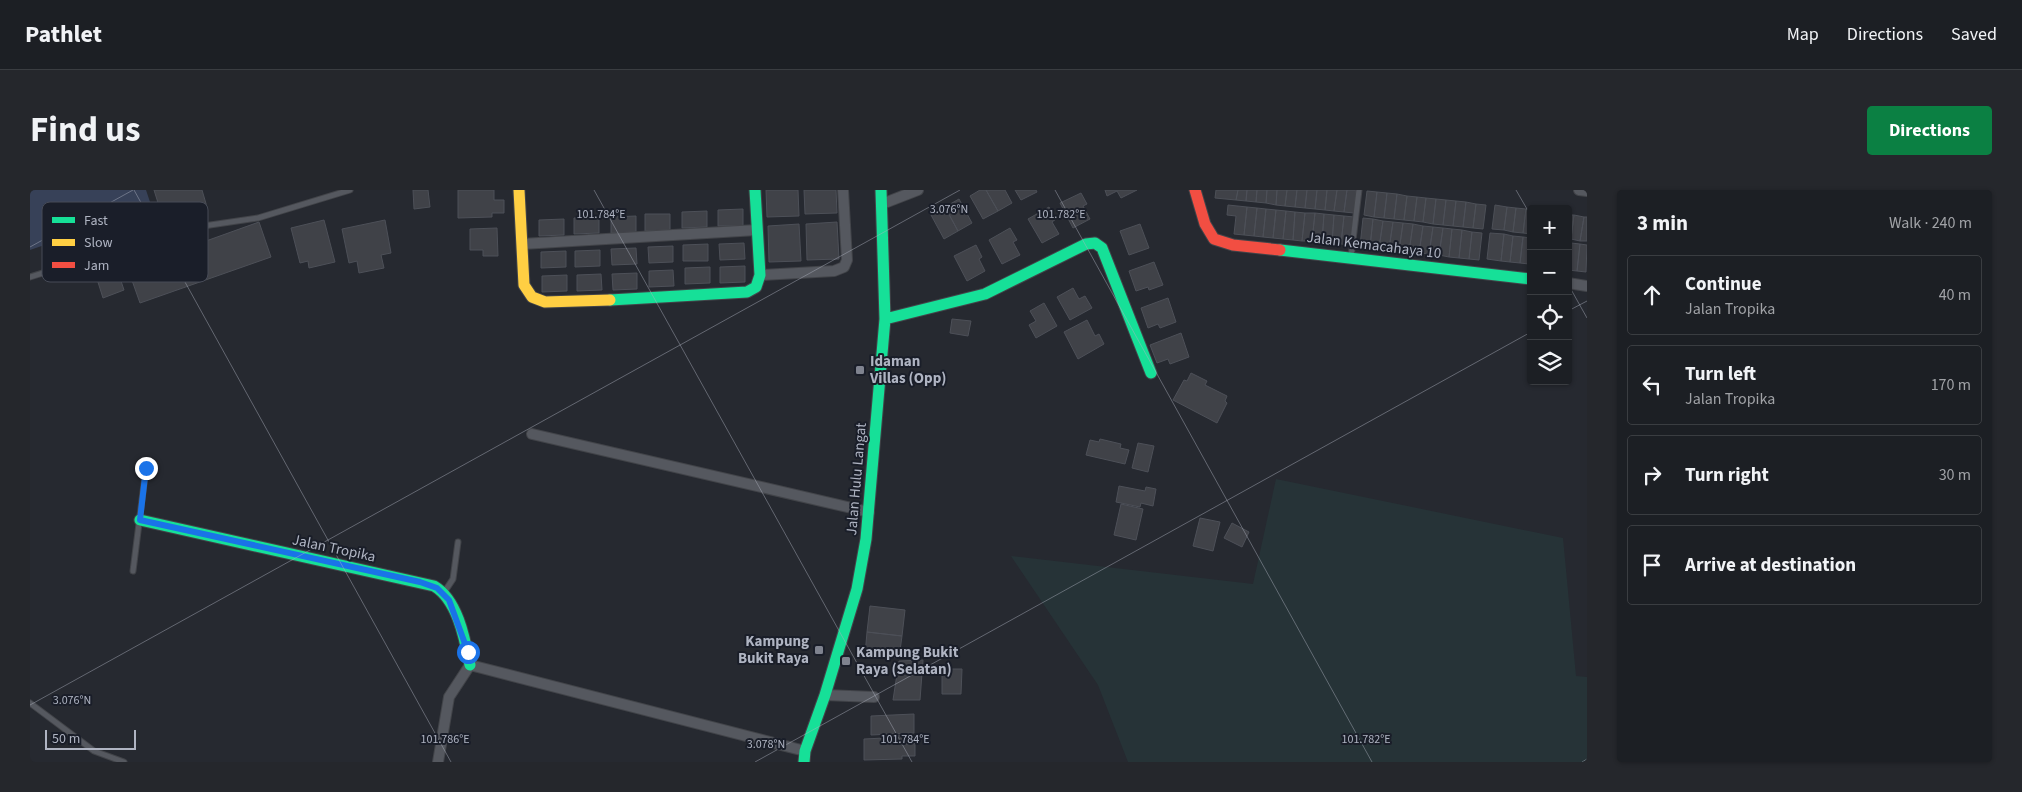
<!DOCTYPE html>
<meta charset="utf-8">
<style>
body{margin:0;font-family:"Source Sans 3",sans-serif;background:#25272c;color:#f1f3f6}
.controls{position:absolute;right:15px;top:15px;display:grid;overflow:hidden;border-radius:5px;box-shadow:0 1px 4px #0004}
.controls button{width:45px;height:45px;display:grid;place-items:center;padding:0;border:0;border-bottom:1px solid #3a3d41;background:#1c1f24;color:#f1f3f6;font:25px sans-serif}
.scale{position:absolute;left:15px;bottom:12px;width:91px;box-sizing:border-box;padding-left:5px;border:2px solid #afb4c2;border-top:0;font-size:14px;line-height:18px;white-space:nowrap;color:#afb4c2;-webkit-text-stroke:4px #1a1e29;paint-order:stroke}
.stop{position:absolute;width:15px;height:15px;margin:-11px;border:4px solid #1a73e8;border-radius:50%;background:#fff}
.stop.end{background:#1a73e8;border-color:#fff;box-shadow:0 1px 5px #0008}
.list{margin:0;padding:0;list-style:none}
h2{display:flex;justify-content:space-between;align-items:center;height:65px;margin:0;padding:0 20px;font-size:21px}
h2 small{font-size:16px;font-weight:400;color:#a0a2a6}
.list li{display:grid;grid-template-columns:32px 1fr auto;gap:15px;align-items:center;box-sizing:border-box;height:80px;margin:0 10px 10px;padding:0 10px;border:1px solid #3a3d41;border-radius:5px}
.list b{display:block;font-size:19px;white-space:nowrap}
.list p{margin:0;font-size:16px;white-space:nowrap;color:#a0a2a6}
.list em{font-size:16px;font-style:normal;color:#a0a2a6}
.icon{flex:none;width:28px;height:28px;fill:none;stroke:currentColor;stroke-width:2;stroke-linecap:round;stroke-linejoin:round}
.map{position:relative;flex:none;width:1557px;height:572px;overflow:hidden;border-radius:5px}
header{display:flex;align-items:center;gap:30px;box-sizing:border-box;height:70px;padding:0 25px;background:#1c1f24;border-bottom:1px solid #3a3d41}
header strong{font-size:24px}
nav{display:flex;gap:28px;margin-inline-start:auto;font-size:18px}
.intro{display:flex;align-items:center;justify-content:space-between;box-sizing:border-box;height:120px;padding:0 30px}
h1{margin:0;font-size:35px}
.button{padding:12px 22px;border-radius:5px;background:#0b8043;color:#fff;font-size:18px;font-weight:700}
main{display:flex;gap:30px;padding:0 30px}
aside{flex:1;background:#1c1f24;border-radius:5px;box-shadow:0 1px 4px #0004}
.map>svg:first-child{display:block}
.green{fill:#263337}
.water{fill:#374158}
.building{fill:#404248;stroke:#4d5058}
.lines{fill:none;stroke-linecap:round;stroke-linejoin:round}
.lane-casing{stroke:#424449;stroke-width:7}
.street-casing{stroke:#424449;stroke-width:12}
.fast-casing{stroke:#424449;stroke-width:13}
.slow-casing{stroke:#424449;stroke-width:13}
.jam-casing{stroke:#424449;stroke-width:13}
.lane{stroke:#55585f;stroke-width:5}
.street{stroke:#55585f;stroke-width:10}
.fast{stroke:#16e098;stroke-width:11}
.slow{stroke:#ffcf43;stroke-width:11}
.jam{stroke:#f24e42;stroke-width:11}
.route{stroke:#1a73e8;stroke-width:6}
.ticks{fill:none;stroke:#afb4c2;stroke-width:1;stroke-opacity:0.45}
.poi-dot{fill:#7f838f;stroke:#1a1e29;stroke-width:2}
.labels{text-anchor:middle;stroke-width:4;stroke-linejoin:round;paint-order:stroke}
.street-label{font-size:15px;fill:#afb4c2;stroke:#1a1e29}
.poi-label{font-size:15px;font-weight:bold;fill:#afb4c2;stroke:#1a1e29;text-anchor:start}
.key{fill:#1a1e29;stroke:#474b57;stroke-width:1}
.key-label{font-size:14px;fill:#afb4c2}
.ticks-label{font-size:12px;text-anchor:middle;fill:#afb4c2;stroke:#1a1e29;stroke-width:4;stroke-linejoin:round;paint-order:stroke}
</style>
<header>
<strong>Pathlet</strong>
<nav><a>Map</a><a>Directions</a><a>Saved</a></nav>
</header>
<div class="intro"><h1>Find us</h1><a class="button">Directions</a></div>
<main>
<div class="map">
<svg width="1557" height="572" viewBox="0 0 1557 572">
<rect width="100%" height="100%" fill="#262930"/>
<!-- green -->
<path class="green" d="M1246,289L1533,348L1546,486L1557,487V572H1098L1068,495L981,366L1223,394Z"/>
<!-- water -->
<path class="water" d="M0,0H116L122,18L0,60Z"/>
<!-- building -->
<path class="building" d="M124,0H172L177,17L134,32Z
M383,0H398L400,17L384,19Z
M428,0H464V10H474V23H462V27L428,28Z
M736,0H768L769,26L737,27Z
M774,0H806L807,23L775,24Z
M950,0H956L968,21L953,29L940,6Z
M956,0H975L982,13L968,21Z
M985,0H1006L1007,2L991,10Z
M1075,0H1107L1091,8L1087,1L1077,6Z
M1186,0H1208L1206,10L1185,8Z
M1208,0H1217L1216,11L1206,10Z
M1217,0H1227L1226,12L1216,11Z
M1227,0H1237L1236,13L1226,12Z
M1237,0H1247L1246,15L1236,13Z
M1247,0H1257L1255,16L1246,15Z
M1257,0H1267L1265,17L1255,16Z
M1267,0H1277L1275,18L1265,17Z
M1277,0H1287L1285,19L1275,18Z
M1287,0H1297L1295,20L1285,19Z
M1297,0H1307L1304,21L1295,20Z
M1307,0H1317L1314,22L1304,21Z
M1317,0H1326L1324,23L1314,22Z
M1337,1L1347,2L1344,27L1334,25Z
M1347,2L1357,3L1354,28L1344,27Z
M1051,3L1057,14L1053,16L1060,29L1043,38L1030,13Z
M1357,3L1367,4L1364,29L1354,28Z
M1367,4L1377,6L1374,30L1364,29Z
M1377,6L1387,7L1384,31L1374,30Z
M1387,7L1396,8L1393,32L1384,31Z
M1396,8L1406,9L1403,34L1393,32Z
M929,9L942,33L928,41L915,17Z
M1406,9L1416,10L1413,35L1403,34Z
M1416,10L1426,11L1423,36L1413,35Z
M1426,11L1436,12L1433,37L1423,36Z
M1436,12L1446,14L1443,38L1433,37Z
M1446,14L1456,15L1453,39L1443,38Z
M1198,15L1217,17L1214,45L1204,44L1206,26L1197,25Z
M1465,15L1477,17L1474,40L1462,39Z
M915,17L928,41L914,49L901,25Z
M1019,17L1026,29L1022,32L1029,44L1012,53L998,29Z
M1217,17L1227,18L1224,46L1214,45Z
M1477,17L1486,18L1483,42L1474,40Z
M1227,18L1236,19L1233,47L1224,46Z
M1486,18L1496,19L1493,43L1483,42Z
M713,19V36H688V20Z
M1236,19L1246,20L1243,48L1233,47Z
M1496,19L1501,20V44L1493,43Z
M1246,20L1256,21L1253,49L1243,48Z
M677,21V37L652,38V22Z
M1256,21L1265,22L1263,50L1253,49Z
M1265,22L1275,23L1272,51L1263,50Z
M1275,23H1285L1282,51H1272Z
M1285,23L1294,24L1292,52L1282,51Z
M615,24H640V40L615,41Z
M1294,24L1304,25L1302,53L1292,52Z
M1304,25L1314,26L1311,54L1302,53Z
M1538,25H1544L1541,49H1538Z
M1544,25L1554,27L1550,51L1541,49Z
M606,26V42L581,43V27Z
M1314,26L1324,27L1321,55L1311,54Z
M569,27V43L544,44V28Z
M1554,27H1557V51H1550Z
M1333,28L1343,29L1340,57L1330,56Z
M534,29V45L509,46V30Z
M1343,29L1353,31L1349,58L1340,57Z
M294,30L305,72L279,78L278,71L270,73L261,38Z
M355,30L361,63L351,65L354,78L329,83L327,71L319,73L312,39Z
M1353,31L1363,32L1359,59L1349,58Z
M229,32L241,67L110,113L98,79Z
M807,32L809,69L777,70L776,34Z
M1363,32L1373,33L1369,61L1359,59Z
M1373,33L1383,34L1379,62L1369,61Z
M769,34L771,71L739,72L738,36Z
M1110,34L1119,58L1099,65L1090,41Z
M1383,34L1393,36L1389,63L1379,62Z
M1393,36L1403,37L1399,64L1389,63Z
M1403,37L1413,38L1409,65L1399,64Z
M467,38L468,66H453V60H440V39Z
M980,38L987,50L983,52L990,65L972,74L959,50Z
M1413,38L1422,39L1419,67L1409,65Z
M1422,39L1432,40L1429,68L1419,67Z
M1432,40L1442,42L1439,69L1429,68Z
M1442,42L1452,43L1449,70L1439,69Z
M1460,43L1474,44L1471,71L1457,69Z
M1474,44L1483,46L1480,72L1471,71Z
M1483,46L1493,47L1490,73L1480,72Z
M1493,47L1501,48L1499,74L1490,73Z
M714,53L715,69L690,70L689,54Z
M1541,53L1550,54L1547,81L1538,80Z
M678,54V71H653V55Z
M1550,54L1557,55L1556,82L1547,81Z
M946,55L952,67L949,69L955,81L937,91L924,66Z
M643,56V72L619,73L618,57Z
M606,58L607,74L582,75L581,59Z
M570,60V76L545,77V61Z
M536,61V77L511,78V62Z
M1124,72L1133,95L1119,100L1118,97L1106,101L1099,81Z
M715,76V92L690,93V77Z
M680,77V93L655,94V78Z
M643,80L644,96L619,97V81Z
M88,82L94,100L73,108L67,89Z
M607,83V99L583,100L582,84Z
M571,84L572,100L547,101V85Z
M537,85V101L512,102V86Z
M1043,98L1049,109L1055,106L1062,118L1040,130L1027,107Z
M1138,108L1146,132L1130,138L1128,134L1118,138L1111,118Z
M1014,113L1027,136L1006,148L999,135L1006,131L1000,121Z
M922,129L941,131L938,146L920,143Z
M1057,130L1065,146L1069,144L1074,154L1048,169L1034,142Z
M1151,143L1159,167L1140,174L1138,169L1127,173L1120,155Z
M1161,183L1177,191L1175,195L1197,206L1195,211L1197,213L1187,233L1143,210L1154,190L1157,191Z
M1070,249L1091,254L1090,258L1099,260L1095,274L1056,265L1060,250L1069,252Z
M1108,253L1124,256L1118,282L1102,278Z
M1089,296L1115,301L1116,297L1126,299L1123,316L1111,313L1110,317L1086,312Z
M1091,314L1113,319L1106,350L1084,345Z
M1170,328L1190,332L1183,361L1163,356Z
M1202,333L1219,342L1212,357L1194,348Z
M840,416L875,420L872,446L837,442Z
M837,442L872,446L869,468L835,465Z
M893,470L890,510H863L869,471Z
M912,479H932L931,504H912Z
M884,524V543L841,545V526Z
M876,545V554L885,553V566H872V569L834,570V549L854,548V546Z"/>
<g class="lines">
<defs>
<path id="lane" d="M1321,67L1329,0
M0,87L153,39L228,28L320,0
M103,381L116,278
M413,404L423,389L428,352
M0,513L64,561L94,572"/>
<path id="street" d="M1549,0L1557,1
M852,14L888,0
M492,54L727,40
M730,85L804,81L814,77L817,70L813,0
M1538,93L1557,96
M502,244L839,322
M795,505L844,507
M408,572L419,507L440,475L775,561"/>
<path id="fast" d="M1250,60L1501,89
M580,110L717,102L726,97L730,85L725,0
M855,129L955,104L1056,54L1065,53L1072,58L1121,183
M110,330L404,396C428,410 435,450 440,475
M774,572L775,561L795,505L827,399L836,349L855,129L851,0"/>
<path id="slow" d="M489,0L494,95L502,107L515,112L580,110"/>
<path id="jam" d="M1165,0L1175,34L1184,49L1203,55L1250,60"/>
</defs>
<!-- lane casing -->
<use href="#lane" class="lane-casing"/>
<!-- street casing -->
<use href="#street" class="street-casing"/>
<!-- fast casing -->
<use href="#fast" class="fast-casing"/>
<!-- slow casing -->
<use href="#slow" class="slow-casing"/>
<!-- jam casing -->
<use href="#jam" class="jam-casing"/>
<!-- lane -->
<use href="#lane" class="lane"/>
<!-- street -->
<use href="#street" class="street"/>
<!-- fast -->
<use href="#fast" class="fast"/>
<!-- slow -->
<use href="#slow" class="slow"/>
<!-- jam -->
<use href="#jam" class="jam"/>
</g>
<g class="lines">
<!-- route -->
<path class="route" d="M116,278L110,330L390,392L407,398L419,410L438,462"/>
</g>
<!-- ticks -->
<path class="ticks" d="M104,0L421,572M564,0L882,572M1025,0L1342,572M1486,0L1501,26M0,57L103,0M1538,94L1557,128M1538,121L1557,111M0,515L930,0M725,572L1501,142M1552,572L1557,569"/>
<!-- markers -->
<g class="poi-dot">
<rect x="825" y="175" width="10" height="10" rx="2.5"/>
<rect x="784" y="455" width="10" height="10" rx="2.5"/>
<rect x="811" y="466" width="10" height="10" rx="2.5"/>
</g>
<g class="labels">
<!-- street labels -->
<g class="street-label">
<text transform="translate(1344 55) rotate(7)" y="5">Jalan Kemacahaya 10</text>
<text transform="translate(826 289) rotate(-85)" y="5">Jalan Hulu Langat</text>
<text transform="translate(304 358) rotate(12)" y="5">Jalan Tropika</text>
</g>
<!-- poi labels -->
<g class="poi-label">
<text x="840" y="176">Idaman<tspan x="840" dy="17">Villas (Opp)</tspan></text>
<text x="779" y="456" text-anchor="end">Kampung<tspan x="779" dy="17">Bukit Raya</tspan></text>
<text x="826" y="467">Kampung Bukit<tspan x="826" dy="17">Raya (Selatan)</tspan></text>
</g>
</g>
<!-- legend -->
<rect x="12" y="12" width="166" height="80" rx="8" class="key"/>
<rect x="22" y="27" width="23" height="6" fill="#16e098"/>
<rect x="22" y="49" width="23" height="7" fill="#ffcf43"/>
<rect x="22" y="72" width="23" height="6" fill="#f24e42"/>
<g class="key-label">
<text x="54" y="35">Fast</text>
<text x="54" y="57">Slow</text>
<text x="54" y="80">Jam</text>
</g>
<g class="ticks-label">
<text x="919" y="23">3.076°N</text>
<text x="571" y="28">101.784°E</text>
<text x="1031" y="28">101.782°E</text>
<text x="42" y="514">3.076°N</text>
<text x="415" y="553">101.786°E</text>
<text x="875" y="553">101.784°E</text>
<text x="1336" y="553">101.782°E</text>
<text x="736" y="558">3.078°N</text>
</g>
</svg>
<div class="controls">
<button>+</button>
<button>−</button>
<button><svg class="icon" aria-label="locate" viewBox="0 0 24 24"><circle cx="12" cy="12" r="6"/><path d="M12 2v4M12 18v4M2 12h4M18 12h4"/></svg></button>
<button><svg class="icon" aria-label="layers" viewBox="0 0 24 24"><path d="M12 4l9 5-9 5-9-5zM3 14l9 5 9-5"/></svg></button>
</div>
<div class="scale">50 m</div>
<div class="stop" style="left:438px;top:462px"></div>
<div class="stop end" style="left:116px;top:278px"></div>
</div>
<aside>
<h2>3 min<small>Walk · 240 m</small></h2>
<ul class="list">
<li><svg class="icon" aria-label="ahead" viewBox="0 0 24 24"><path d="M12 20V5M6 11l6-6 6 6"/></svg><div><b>Continue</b><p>Jalan Tropika</p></div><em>40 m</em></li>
<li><svg class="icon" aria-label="left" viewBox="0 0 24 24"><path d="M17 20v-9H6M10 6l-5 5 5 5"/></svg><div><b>Turn left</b><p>Jalan Tropika</p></div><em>170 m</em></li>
<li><svg class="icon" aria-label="right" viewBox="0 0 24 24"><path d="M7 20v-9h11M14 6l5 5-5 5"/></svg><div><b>Turn right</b></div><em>30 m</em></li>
<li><svg class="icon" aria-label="arrive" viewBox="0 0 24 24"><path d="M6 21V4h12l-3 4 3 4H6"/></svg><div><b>Arrive at destination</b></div></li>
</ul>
</aside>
</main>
